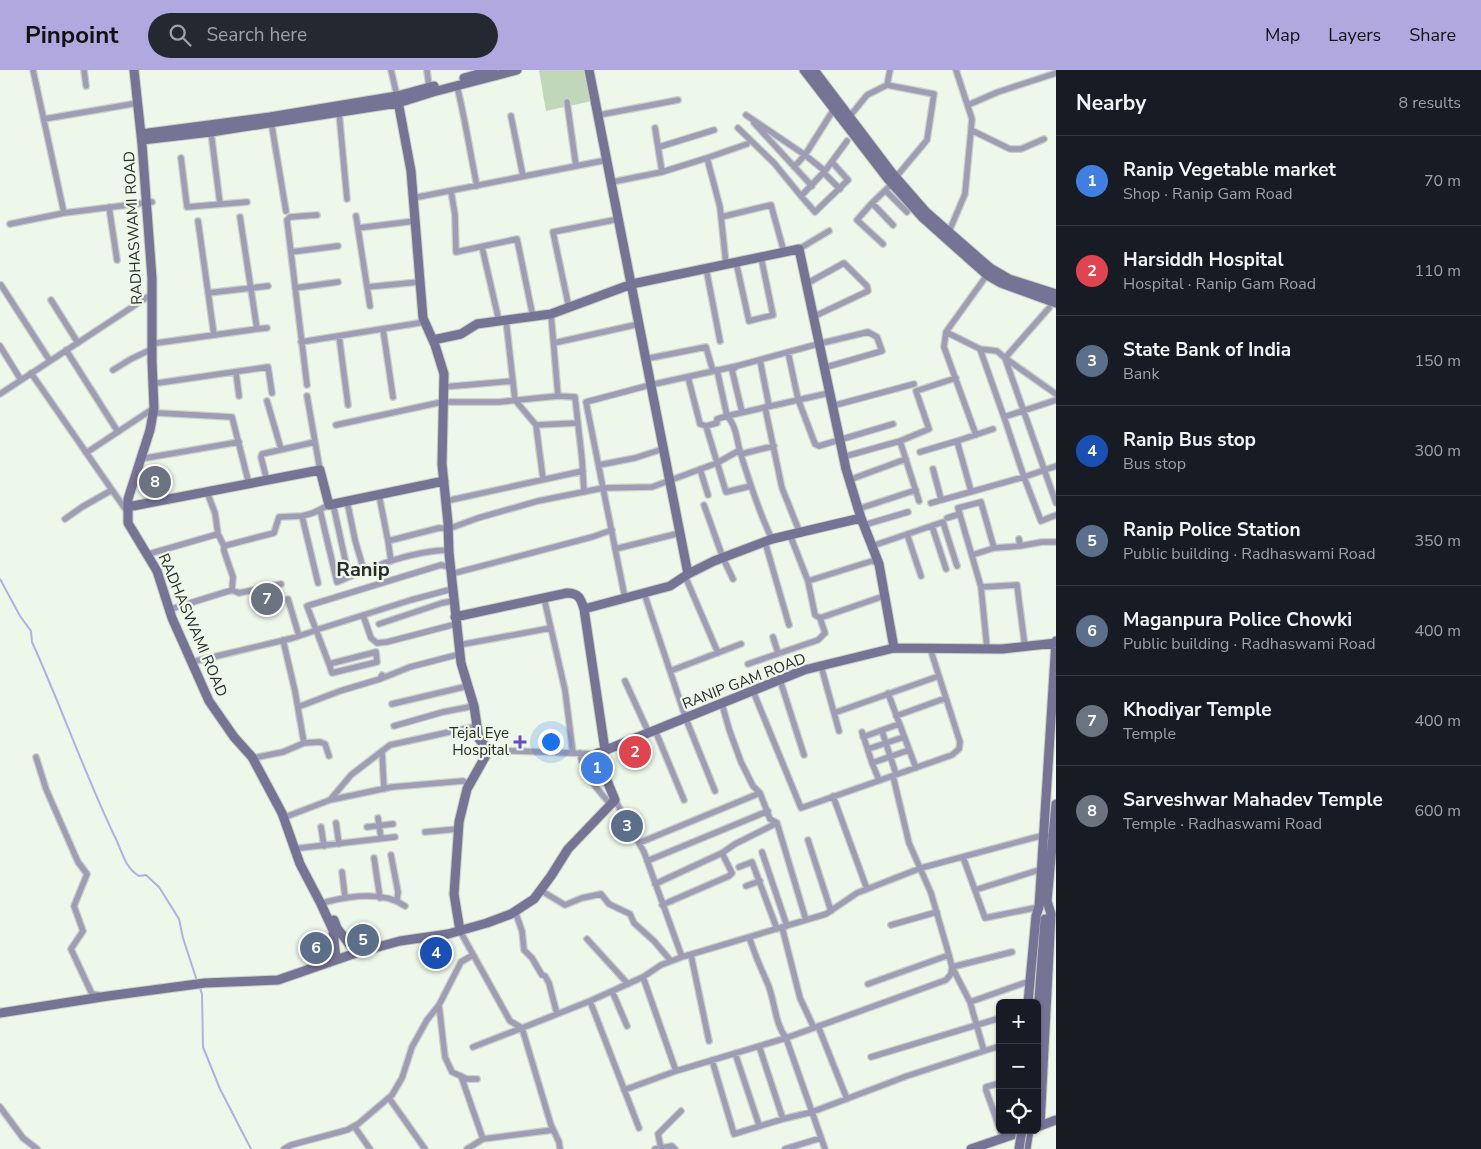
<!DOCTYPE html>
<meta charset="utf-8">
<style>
body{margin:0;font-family:"Nunito Sans",sans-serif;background:#242831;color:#f1f3f6}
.controls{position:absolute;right:15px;bottom:15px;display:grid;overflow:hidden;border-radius:8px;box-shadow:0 1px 4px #0004}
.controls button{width:45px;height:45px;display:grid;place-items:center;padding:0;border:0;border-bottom:1px solid #363941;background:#171b24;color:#f1f3f6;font:25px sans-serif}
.you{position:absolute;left:550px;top:671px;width:18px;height:18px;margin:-12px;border:4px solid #fff;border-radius:50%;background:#1a73e8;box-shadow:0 0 0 8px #1a73e833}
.badge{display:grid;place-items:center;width:32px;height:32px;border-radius:50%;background:#b2a8e0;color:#fff;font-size:16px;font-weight:700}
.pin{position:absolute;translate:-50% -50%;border:2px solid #fff;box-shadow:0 1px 5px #0006}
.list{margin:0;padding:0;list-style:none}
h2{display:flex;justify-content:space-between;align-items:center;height:65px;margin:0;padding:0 20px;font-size:21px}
h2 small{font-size:16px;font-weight:400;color:#9ea1a6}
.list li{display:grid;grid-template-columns:32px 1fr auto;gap:15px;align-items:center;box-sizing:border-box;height:90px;padding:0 20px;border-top:1px solid #363941}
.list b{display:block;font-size:19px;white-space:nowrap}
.list p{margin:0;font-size:16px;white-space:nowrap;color:#9ea1a6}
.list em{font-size:16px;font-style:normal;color:#9ea1a6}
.icon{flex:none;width:28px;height:28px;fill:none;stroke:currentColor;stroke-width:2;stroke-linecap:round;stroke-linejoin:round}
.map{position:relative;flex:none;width:1056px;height:1079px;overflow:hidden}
header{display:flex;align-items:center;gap:30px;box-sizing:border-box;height:70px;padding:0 25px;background:#b2a8e0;color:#111}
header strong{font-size:24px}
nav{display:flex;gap:28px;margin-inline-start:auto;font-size:18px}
.search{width:350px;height:45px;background:#242831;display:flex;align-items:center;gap:12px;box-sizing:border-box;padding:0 18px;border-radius:28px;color:#9ea1a6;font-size:19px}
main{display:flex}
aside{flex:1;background:#171b24}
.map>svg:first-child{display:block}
.green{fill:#c0d8b9}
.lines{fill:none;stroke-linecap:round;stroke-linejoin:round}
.stream{stroke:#b2afe4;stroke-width:2}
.street-casing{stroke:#cad2c7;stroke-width:8}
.secondary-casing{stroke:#cad2c7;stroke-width:11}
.street{stroke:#9e9db5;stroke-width:5.5}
.secondary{stroke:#767495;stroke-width:9}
.secondary-bridge-casing{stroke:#cad2c7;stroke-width:11;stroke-linecap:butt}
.secondary-bridge{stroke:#767495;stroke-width:9}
.poi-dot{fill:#644cc5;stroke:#edf7ea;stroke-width:2}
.labels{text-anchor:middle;stroke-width:4.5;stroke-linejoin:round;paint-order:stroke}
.street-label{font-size:15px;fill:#282c27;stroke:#edf7ea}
.poi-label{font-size:15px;fill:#282c27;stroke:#edf7ea;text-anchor:end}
.district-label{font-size:20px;font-weight:bold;fill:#282c27;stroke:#edf7ea}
</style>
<header>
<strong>Pinpoint</strong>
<div class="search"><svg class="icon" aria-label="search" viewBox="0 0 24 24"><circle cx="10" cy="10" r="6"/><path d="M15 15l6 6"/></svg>Search here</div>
<nav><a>Map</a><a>Layers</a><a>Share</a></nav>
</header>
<main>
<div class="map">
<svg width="1056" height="1079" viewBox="0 0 1056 1079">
<rect width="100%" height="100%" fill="#edf7ea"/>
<!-- green -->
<path class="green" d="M539,0H586L592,31L546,41Z"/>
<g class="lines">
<!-- stream -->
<path class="stream" d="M0,509L20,546L31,561L32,572C61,636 84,702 114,765C122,780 124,797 139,806L146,805L159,817L179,849L183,868L197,911
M200,918L202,924L203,977L220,1019L251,1079"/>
<defs>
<path id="street" d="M33,0L64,143L152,132
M84,0L86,16
M391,0L397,26
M427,0L429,17
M887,15L934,24L927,70L896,107
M457,16C465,49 470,82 477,116
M567,32L576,96
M968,35L998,22L1056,3
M339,42L347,129
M599,45L678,30
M746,45L805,85L834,39
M511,46L523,106
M850,46L867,25L887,15L890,0
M44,49L138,33
M271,51L286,141
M754,53L812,116
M655,58L662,102
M738,58L774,93L801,126L825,101L805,85L794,97
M971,60L1010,79H1021L1044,69
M211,62L220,134
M659,77L714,60
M181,88L187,137L247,132
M707,88L747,74
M825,101L847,71
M824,103L840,119
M612,112L662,102L707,88L720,137L726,194
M451,121L455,145L456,182L517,169L533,247
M886,121L907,142
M801,126L815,142L848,110L832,92
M413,128L607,90
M872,133L893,155
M109,137L117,190
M356,146L370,236
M721,147L771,135L784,182
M198,151L214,265
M10,154L64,143
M358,158L415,151
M948,164L965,124L971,60L972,49L956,0
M883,174L857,150L872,133L892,114
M482,177L499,251
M799,179L829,161
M291,182L338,176
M736,192L749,251L773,245L761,187
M706,198L720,271
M806,214L844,193L867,216L868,221L813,247
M1,215L50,291
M367,217L419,212
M295,218L338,212
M208,223L268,216
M51,230L78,273
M569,238L553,162L619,149
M551,244L558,326L575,327L582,389L584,422
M506,250L515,330L536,355
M257,259L267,258
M383,259L393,327
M946,262L980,279L1004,347L1056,330
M339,266L348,335
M301,272L425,252
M157,273L257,259L240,147
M554,273L639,254
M0,276L21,310
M980,279L997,281L1005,288L1049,238
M66,280L118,362
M788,282L798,329L815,374L819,376L893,354
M645,289L706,277L713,301
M760,290L769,336
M737,296L732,300L742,342
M113,300L131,289L152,279
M717,300L727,346C736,355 737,370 740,382C750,412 758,441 772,469
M236,302L239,326
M31,303L128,443
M688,307L700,354L706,356L717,353V349L727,346L829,323
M158,313L268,297L272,323
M307,315L287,150L290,147L317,145
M443,317L513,311
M0,324L152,224
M1056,324L1005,288L1056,433
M307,326L320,400
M267,331L281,379
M832,336L914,314
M765,337L782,418L800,463
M158,343L232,347L249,414
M1004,347L1024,407L1056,396
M336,355L442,332H499L558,326
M706,356L726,422L751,416
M976,365L944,277L946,262L987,205
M900,371L919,431
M920,382L957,371
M86,383L154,338
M741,384L774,376
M843,387L900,371L929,359L916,321L956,308
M146,388L239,372
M599,395L635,388L663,379
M700,399L708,425
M933,399L941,429
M543,409L536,355L578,353
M849,410L906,389
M267,411L261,387L262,384L315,372
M971,421L957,371L993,359
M207,422L215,443L218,464L224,476V481L233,507L232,520
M379,425L388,471L439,458L448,459L478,448L538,431L603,418L586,332L650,315L737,296L818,274L868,262L877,267L882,281L823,298
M347,431L355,470L364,501
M446,431L583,401
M931,433L1024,407L1041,451L1056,445
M333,434L349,507
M704,435L723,488L733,509
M858,439L916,420
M320,440L337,512C373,497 409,481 449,480
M947,448L960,444
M65,449L82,437L112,420
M864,455L908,442
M932,456L946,499
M907,464L921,506
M388,471L391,491
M765,472L789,555
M224,476L274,463L279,447L302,446
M872,476L943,452L957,496
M1020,476L1042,472H1056
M615,479L680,463
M152,483L218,464
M972,485L994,478L1020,476L1019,469
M451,504L592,467L612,460
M685,506L718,583
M808,511L872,491L879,494
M318,513L302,446L313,443L329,435
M981,517L958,438L981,432L994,478
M644,523L686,649L715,721
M544,528L565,620L573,683
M625,528L603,418L652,417L717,393L740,380
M288,529L299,566
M174,538L232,520L239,523L281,514
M363,545L371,568L377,573L387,572L456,554
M820,548L884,526
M379,554L442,533L453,531
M316,560L411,530L452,519
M773,567L778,583
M459,575L551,558
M987,578L981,517L1017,515L1025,577
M196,591L293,568L314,561
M329,594L332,603L377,592L376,582L329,594L307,536L441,495L450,497
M748,594L818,570L825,563L820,548L815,545L808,511L790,465
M821,596L839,661
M670,601L741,574
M380,609L410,597L460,584
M780,610L804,685
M625,611L647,659L651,662
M753,621L801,738L952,685L959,679L960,672L930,578
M888,623L916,698
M392,634L468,616
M722,634L729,659L741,692L753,716L760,723L770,749L777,753L806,850
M298,637L340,621L380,609L382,605
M834,643L939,606
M896,646L946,628
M394,656L443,642L474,636
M655,660L684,730
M882,661L896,704
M862,662L872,693
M863,667L899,654
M304,673L320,672L325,674L329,686
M868,679L904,667
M489,680L596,684
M382,681L384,719
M580,683C583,704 597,719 611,735
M36,687L46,719L78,792L87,804L74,836L83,861L71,879L92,924L99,925
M258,687L283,682L304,673L295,621L283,570
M879,710L872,693L909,680
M833,726L867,819
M330,730L392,717L463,711L470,715
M615,730L644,782L682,887L826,844L857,823L921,798L1044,765L1053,766
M288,746L330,730L351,705L390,675L477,656
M378,748L381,768
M336,753L339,774
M321,757L324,776
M367,757L393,754
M425,762L458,759
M808,770L831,841
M639,773L760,723
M300,778L395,767
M762,782L787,856
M391,785L398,822L397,830
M963,787L985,848L1039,837
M374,788L380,828
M647,791L768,741
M739,797L752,792L777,859
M342,802L345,827
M655,814L722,783L735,774L777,753
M746,816L760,811
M540,820L565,835L582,828L601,824L609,834L630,844L634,853L654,871L671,891
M975,820L1042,799
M326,832C350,826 384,821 405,836
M662,835L729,806L732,803L722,783
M515,841L522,861L524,880L532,888L539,900L542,905L545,906L549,913L557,944
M891,855L937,842
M782,857L800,928L814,958
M460,861L510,951L522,958L590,931L643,907L661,895L682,887
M749,867C754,882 760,897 767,912C775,929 774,952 786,968L825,1079
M587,869L628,914
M691,885L709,971
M643,907L676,1001L786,968L946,910L951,904L952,897L949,885L931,823L909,773L893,706
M868,914L949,885
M612,921L627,956
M590,931L639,1058
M970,932L1030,911
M439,935L445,987L452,1002L467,1009H477
M818,956L847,1029
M759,976L783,1049
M473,977L522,958L551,1055L559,1072L560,1079
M984,981L1000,976
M735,983L759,1055
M871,987L1000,948
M712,990L734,1064L783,1049L812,1042L907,1006L984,981L970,932L952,897L1012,882
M461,1006L483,1069L553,1060
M1000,1013L986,1017V1020L1003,1068
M624,1020L676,1001
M389,1028L425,1079
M0,1037L23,1068L37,1079
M354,1056L370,1079
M661,1078L658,1064L681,1041
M284,1079L291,1075L347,1060L358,1054L392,1025L402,1008L412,977L427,950L439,935L461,892L473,885
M467,1079L483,1069
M655,1079L672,1076L675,1079
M785,1079L821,1068"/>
<path id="secondary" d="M134,0L142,74L152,208V291L154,338L150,360L128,429V453L157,501L172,548L209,631L234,667L252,687L282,743L300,794L321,834L333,860L336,889
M589,0L688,504
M804,0L888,109L923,148L987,205L1001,213L1056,233
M814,0L892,103L926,142L990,198L1009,209L1056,224
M464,8L493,0
M397,26L411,101L423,248L435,275L444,304L442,394L448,453L449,483L461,593L474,636L479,669L489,680L467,719L459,752L454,824L460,861
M141,64L270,47L397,26L434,16
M142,70L211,62L398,33L433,22L517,0
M433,270L461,264L477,254L551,244L632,214L799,179L846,399L861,448L879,494L894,578
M133,436L320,400L329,435L444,411
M584,539L605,680
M455,547L567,523C579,523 581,529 584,539L670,516L688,504L714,491L772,469L861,448
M334,850L337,858L356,883
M1028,933L1036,846L1039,837L1056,571
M0,943L108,926L205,913L278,910L356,883L400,871L448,864L487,853L511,844L534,829L551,806L568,779L615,730L596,684L804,600L894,578L1002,579L1056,573
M1037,955L1045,849
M1040,1056L1051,844L1047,831L1056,734
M1037,1057L1056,1050
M971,1079L1027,1060
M1026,1079L1029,1060"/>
</defs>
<!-- street casing -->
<use href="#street" class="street-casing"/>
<!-- secondary casing -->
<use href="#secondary" class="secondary-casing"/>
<!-- street -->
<use href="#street" class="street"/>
<!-- secondary -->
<use href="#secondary" class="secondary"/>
<defs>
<path id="secondary-bridge" d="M1019,1079L1022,1060"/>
</defs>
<!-- secondary-bridge casing -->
<use href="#secondary-bridge" class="secondary-bridge-casing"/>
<!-- secondary-bridge -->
<use href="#secondary-bridge" class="secondary-bridge"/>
</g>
<!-- markers -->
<path class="poi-dot" d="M517.5 664.5h5v5h5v5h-5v5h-5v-5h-5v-5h5z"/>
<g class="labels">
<!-- street labels -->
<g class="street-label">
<text transform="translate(133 158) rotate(-93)" y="5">RADHASWAMI ROAD</text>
<text transform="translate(193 555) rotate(67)" y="5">RADHASWAMI ROAD</text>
<text transform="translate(744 611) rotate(-21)" y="5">RANIP GAM ROAD</text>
</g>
<!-- poi labels -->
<g class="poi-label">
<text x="509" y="668">Tejal Eye<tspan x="509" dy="17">Hospital</tspan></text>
</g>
<!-- district labels -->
<g class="district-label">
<text x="363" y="506">Ranip</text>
</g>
</g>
</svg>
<div class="controls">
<button>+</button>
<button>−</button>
<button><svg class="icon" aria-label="locate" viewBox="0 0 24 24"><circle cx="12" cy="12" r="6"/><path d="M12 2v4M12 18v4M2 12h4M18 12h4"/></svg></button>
</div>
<div class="you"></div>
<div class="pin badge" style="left:597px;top:698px;background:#3f7fe0">1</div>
<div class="pin badge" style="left:635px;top:682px;background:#e0444e">2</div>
<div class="pin badge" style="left:627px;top:756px;background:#5c6f8a">3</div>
<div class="pin badge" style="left:436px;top:883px;background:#1a4fb4">4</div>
<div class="pin badge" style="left:363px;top:870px;background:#5c6f8a">5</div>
<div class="pin badge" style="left:316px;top:878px;background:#5c6f8a">6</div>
<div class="pin badge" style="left:267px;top:529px;background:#6b7280">7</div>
<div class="pin badge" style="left:155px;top:412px;background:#6b7280">8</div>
</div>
<aside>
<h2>Nearby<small>8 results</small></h2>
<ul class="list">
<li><span class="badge" style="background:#3f7fe0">1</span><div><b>Ranip Vegetable market</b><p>Shop · Ranip Gam Road</p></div><em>70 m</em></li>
<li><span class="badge" style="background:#e0444e">2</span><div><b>Harsiddh Hospital</b><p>Hospital · Ranip Gam Road</p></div><em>110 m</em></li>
<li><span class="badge" style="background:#5c6f8a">3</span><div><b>State Bank of India</b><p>Bank</p></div><em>150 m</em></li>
<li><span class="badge" style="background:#1a4fb4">4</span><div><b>Ranip Bus stop</b><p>Bus stop</p></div><em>300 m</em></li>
<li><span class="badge" style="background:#5c6f8a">5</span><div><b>Ranip Police Station</b><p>Public building · Radhaswami Road</p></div><em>350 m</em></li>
<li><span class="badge" style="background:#5c6f8a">6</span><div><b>Maganpura Police Chowki</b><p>Public building · Radhaswami Road</p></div><em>400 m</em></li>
<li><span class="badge" style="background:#6b7280">7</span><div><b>Khodiyar Temple</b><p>Temple</p></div><em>400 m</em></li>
<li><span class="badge" style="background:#6b7280">8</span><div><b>Sarveshwar Mahadev Temple</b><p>Temple · Radhaswami Road</p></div><em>600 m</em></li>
</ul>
</aside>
</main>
